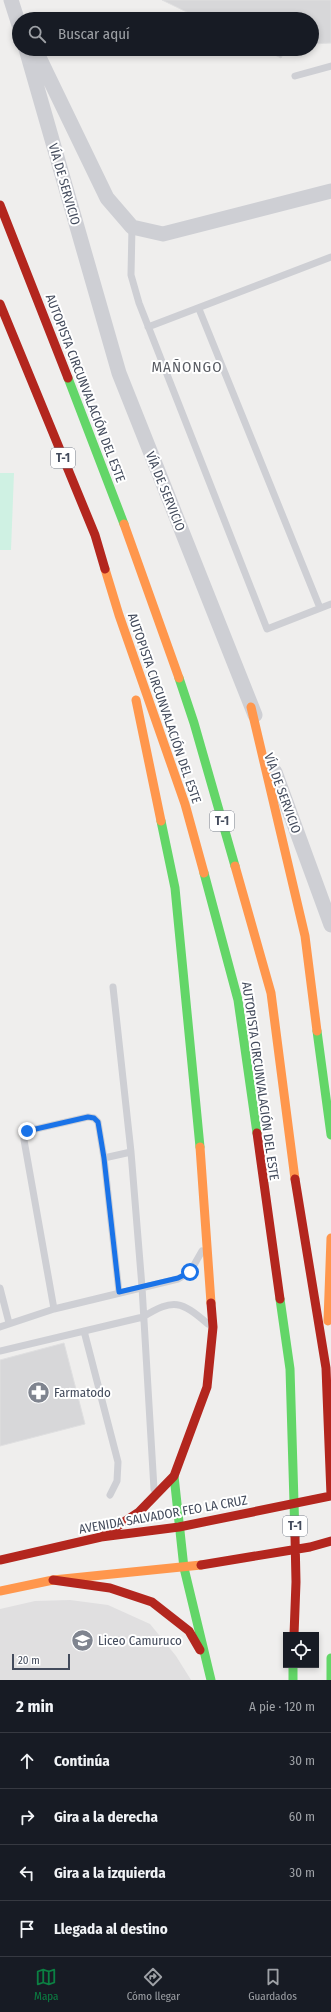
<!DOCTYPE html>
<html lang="es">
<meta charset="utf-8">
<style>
body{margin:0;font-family:"Fira Sans Condensed",sans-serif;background:#242831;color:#f1f3f6}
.controls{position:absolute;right:12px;bottom:12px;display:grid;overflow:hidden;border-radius:0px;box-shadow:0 2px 6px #0003}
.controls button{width:36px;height:36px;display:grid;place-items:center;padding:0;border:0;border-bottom:1px solid #363941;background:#171b24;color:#f1f3f6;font:20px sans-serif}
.scale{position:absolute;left:12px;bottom:10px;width:58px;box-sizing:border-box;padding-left:4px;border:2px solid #434b5c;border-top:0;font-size:11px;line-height:14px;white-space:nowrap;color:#434b5c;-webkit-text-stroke:3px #fff;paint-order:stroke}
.stop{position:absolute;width:12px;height:12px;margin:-9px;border:3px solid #1a73e8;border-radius:50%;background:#fff}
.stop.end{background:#1a73e8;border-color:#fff;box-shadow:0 1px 4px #0008}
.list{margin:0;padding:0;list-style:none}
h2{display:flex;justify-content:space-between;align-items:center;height:52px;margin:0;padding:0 16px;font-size:17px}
h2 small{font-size:13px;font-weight:400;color:#9ea1a6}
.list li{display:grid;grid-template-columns:26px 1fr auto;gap:12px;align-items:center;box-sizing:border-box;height:56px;padding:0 16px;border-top:1px solid #363941}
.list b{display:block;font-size:15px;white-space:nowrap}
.list em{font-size:13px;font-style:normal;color:#9ea1a6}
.icon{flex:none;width:22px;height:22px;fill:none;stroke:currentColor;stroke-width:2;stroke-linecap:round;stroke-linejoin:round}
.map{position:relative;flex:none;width:331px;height:1680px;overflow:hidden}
.search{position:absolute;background:#171b24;box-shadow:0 2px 6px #0003;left:12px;right:12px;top:12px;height:44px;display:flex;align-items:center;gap:10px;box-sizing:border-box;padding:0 14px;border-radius:22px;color:#9ea1a6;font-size:15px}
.sheet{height:276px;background:#171b24}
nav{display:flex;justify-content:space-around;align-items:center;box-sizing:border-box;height:56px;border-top:1px solid #363941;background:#171b24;font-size:11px;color:#9ea1a6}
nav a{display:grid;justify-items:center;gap:2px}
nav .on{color:#0b8043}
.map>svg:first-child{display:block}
.education{fill:#e0dfe0}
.green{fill:#cff1e3}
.building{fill:#d7d7d9;stroke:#dfdfe0}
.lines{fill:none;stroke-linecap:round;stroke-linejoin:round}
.lane{stroke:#cecfd4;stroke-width:7}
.street{stroke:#cecfd4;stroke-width:15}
.fast{stroke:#63d668;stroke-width:9}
.slow{stroke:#ff974d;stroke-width:9}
.jam{stroke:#b3261e;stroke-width:9}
.route{stroke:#1a73e8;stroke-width:5}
.labels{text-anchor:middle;stroke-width:4;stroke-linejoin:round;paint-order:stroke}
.shield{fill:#fff;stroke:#7b818d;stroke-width:1}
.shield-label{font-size:12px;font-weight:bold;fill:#434b5c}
.street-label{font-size:13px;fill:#434b5c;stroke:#fff}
.poi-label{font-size:13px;fill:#434b5c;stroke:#fff;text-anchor:start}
.quarter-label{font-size:15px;letter-spacing:1px;fill:#585b62;stroke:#fff}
</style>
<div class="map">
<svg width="331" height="1680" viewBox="0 0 331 1680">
<rect width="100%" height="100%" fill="#efeeed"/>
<!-- education -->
<path class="education" d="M70,1600L108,1605L150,1624L176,1656L191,1680H0V1609L35,1601Z"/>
<!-- green -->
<path class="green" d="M0,473H14L11,550H0Z"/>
<!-- building -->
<path class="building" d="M162,0H331V43L312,44V19H201Z
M263,49H286L281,58Z
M64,1343L85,1424L0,1446V1360Z"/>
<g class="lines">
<!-- lane -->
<path class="lane" d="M295,76L331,66
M132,227L131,275L139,303L267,629L331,604
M199,309L320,608
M148,327L331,257
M113,987L131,1152L142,1287L154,1489
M104,1158L131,1152
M0,1288L9,1323
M54,1309L24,1140V1135L27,1131L88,1117L94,1118L98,1122L104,1158L119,1292
M0,1327L54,1309L178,1279L190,1272L202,1251
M84,1331L118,1462L117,1481L110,1495
M0,1351L143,1317C174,1298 181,1301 208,1324"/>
<!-- street -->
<path class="street" d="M11,0L19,25
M26,49L119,373L255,715
M35,49L107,198L132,227L163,234L331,191
M275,772L331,925"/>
<!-- fast -->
<path class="fast" d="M68,378L124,524
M179,678L194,723L235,866
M161,821L175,888L200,1147
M204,873L238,1000L257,1133
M317,1031L331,1135
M280,1299L290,1369L295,1536
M174,1476L184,1568L211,1680
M331,1658V1680
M293,1665V1680"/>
<!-- slow -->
<path class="slow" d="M124,524L179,678
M105,569L119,615L185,804L204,873
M136,700L161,821
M251,707L305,936L317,1031
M235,866L271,993L295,1179
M200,1147L211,1303
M328,1321L331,1238
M0,1591L53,1580L201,1565"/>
<!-- jam -->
<path class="jam" d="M0,205L68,378
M0,304L95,535L105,569
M257,1133L280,1299
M295,1179L326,1368L331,1495
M101,1537L139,1512L174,1476L207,1387L213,1327L211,1303
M0,1560L101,1537L179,1527L331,1496
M201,1565L310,1547L331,1541
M53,1580L110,1588L152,1602L189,1631L200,1650
M294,1635L296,1582L295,1536"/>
</g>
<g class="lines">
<!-- route -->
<path class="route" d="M27,1131L88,1117L94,1118L98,1122L104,1158L119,1292L178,1278L190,1272"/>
</g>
<!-- icons -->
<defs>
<symbol id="pharmacy-disc" viewBox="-11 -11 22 22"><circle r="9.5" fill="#7f848f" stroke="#fff"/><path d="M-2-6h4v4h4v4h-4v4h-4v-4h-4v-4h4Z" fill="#fff"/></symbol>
<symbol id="university-disc" viewBox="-11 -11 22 22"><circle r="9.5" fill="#7f848f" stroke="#fff"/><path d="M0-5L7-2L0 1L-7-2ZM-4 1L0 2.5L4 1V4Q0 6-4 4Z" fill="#fff"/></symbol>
</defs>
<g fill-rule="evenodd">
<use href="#pharmacy-disc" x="26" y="1380" width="25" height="25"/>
<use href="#university-disc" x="70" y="1628" width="25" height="25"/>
</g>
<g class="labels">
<!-- shield labels -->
<g class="shield">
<rect x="51" y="448" width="24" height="20" rx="3"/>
<rect x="210" y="811" width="24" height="20" rx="3"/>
<rect x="283" y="1516" width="24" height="20" rx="3"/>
</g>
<g class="shield-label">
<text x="63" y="462">T-1</text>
<text x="222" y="825">T-1</text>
<text x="295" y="1530">T-1</text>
</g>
<!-- street labels -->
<g class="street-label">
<text transform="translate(65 184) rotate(74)" y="5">VÍA DE SERVICIO</text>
<text transform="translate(86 388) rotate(69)" y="5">AUTOPISTA CIRCUNVALACIÓN DEL ESTE</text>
<text transform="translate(166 491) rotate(68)" y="5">VÍA DE SERVICIO</text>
<text transform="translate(165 708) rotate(71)" y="5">AUTOPISTA CIRCUNVALACIÓN DEL ESTE</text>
<text transform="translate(283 793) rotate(70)" y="5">VÍA DE SERVICIO</text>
<text transform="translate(261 1081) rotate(82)" y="5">AUTOPISTA CIRCUNVALACIÓN DEL ESTE</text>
<text transform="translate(163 1514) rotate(-10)" y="5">AVENIDA SALVADOR FEO LA CRUZ</text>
</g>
<!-- poi labels -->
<g class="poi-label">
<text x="54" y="1397">Farmatodo</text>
<text x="98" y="1645">Liceo Camuruco</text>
</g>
<!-- quarter labels -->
<g class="quarter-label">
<text x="187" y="372">MAÑONGO</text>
</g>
</g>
</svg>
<div class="controls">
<button><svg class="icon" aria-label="locate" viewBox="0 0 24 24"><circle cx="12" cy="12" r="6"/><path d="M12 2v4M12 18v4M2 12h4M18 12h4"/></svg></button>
</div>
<div class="scale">20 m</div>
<div class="stop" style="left:190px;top:1272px"></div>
<div class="stop end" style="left:27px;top:1131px"></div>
<div class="search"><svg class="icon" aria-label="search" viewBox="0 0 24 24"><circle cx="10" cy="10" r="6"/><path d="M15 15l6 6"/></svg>Buscar aquí</div>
</div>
<section class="sheet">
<h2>2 min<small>A pie · 120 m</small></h2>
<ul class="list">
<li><svg class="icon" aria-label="ahead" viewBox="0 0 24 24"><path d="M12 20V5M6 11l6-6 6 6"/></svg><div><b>Continúa</b></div><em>30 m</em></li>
<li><svg class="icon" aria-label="right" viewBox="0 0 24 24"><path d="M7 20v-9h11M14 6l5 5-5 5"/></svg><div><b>Gira a la derecha</b></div><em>60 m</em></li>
<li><svg class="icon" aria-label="left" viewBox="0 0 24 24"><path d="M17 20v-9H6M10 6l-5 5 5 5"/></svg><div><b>Gira a la izquierda</b></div><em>30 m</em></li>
<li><svg class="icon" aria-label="arrive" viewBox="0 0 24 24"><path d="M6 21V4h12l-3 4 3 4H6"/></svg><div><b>Llegada al destino</b></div></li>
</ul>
</section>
<nav>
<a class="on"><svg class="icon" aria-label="map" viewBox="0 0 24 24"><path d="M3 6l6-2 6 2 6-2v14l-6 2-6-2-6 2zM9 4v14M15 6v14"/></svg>Mapa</a>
<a><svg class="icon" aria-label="directions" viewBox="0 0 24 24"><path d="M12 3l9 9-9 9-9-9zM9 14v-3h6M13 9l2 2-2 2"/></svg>Cómo llegar</a>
<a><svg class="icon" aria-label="saved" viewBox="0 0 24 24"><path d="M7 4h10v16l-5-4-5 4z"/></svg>Guardados</a>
</nav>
